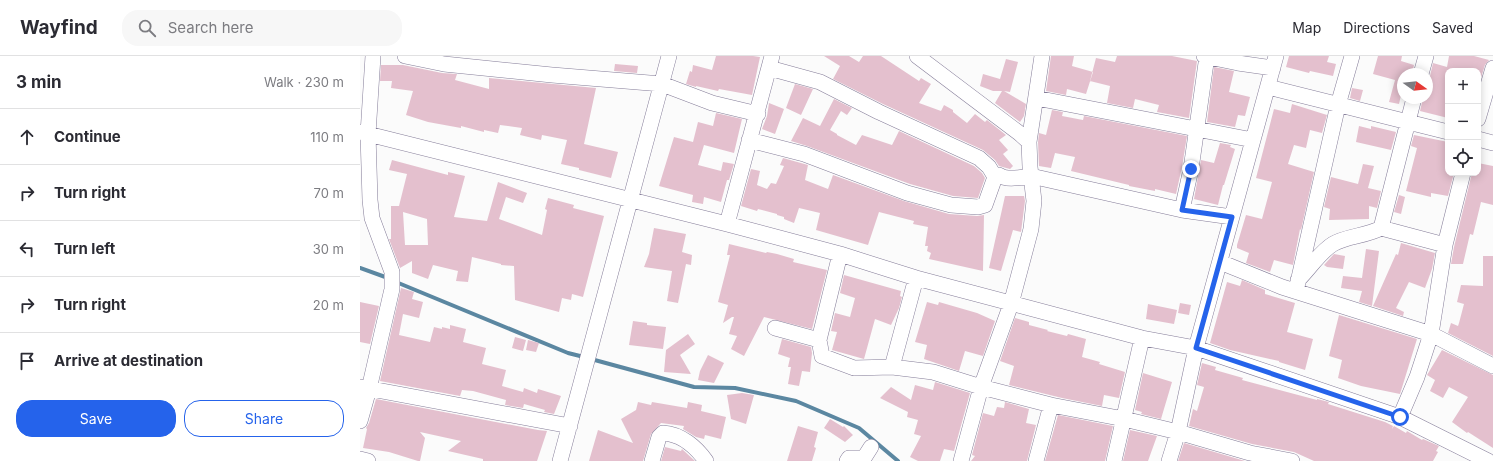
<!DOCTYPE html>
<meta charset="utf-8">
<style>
body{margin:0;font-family:Inter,sans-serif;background:#f7f7f7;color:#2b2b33}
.controls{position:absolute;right:12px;top:12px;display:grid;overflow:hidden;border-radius:8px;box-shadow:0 2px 10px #0003}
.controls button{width:36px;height:36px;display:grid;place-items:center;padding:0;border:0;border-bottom:1px solid #e1e1e2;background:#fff;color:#2b2b33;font:20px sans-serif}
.compass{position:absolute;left:1037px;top:12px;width:36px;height:36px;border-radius:50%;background:#fff;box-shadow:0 2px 10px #0003;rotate:105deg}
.stop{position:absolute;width:12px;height:12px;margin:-9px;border:3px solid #2563eb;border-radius:50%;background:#fff}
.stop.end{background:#2563eb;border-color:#fff;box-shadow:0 1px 4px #0008}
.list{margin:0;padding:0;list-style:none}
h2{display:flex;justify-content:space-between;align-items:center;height:52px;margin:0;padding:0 16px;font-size:17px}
h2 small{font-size:13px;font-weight:400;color:#7c7c81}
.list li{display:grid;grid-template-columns:26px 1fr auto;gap:12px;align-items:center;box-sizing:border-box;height:56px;padding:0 16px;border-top:1px solid #e1e1e2}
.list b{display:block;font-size:15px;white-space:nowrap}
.list em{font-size:13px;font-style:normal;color:#7c7c81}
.actions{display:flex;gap:8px;padding:12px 16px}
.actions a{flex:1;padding:9px 0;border:1px solid #2563eb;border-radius:16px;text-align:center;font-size:14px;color:#2563eb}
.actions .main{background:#2563eb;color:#fff}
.icon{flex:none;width:22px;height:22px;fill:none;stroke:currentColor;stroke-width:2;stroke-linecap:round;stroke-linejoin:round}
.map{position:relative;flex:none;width:1133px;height:405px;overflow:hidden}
header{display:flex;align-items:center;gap:24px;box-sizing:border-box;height:56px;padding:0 20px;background:#fff;border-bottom:1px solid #e1e1e2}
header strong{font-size:19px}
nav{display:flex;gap:22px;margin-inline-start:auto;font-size:14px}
.search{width:280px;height:36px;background:#f7f7f7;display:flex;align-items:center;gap:10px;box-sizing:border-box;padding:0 14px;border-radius:16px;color:#7c7c81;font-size:15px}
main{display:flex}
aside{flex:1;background:#fff}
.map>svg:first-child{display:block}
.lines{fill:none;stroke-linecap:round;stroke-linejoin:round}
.stream{stroke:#5b87a1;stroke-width:4}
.building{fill:#e4c0ce;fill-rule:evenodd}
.minor-casing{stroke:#857d99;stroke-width:16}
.minor{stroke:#fff;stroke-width:15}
.route{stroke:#2563eb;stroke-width:5}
</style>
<header>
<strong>Wayfind</strong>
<div class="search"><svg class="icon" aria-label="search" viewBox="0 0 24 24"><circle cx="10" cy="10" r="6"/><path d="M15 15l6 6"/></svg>Search here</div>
<nav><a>Map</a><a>Directions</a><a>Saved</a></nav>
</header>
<main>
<aside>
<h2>3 min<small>Walk · 230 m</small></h2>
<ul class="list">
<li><svg class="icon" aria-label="ahead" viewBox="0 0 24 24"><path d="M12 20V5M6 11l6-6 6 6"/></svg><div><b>Continue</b></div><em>110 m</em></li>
<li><svg class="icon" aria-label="right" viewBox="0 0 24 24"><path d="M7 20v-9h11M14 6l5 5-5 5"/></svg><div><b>Turn right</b></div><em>70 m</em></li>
<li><svg class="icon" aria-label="left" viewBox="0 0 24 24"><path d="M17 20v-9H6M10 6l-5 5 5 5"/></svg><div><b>Turn left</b></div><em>30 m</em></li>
<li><svg class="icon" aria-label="right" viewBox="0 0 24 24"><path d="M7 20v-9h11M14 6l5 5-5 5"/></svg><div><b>Turn right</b></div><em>20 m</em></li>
<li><svg class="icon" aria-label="arrive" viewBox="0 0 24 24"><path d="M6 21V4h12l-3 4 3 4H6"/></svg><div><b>Arrive at destination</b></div></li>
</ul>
<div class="actions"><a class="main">Save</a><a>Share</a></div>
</aside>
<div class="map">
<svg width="1133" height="405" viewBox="0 0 1133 405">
<rect width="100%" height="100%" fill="#fbfbfb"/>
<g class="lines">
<!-- stream -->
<path class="stream" d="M0,212L28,222
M36,226L208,297L224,301
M231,303L334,331L375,332L436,345L499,372L538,405"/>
</g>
<!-- building -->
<path class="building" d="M356,0H393L400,1L392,39L359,33L358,35L336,30V31L326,28L330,15L332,16L333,9L352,14Z
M464,0H489L499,6L503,0H521L559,25L561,22L571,28L559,47L581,55L584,49L593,54V56L607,67L615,58L625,66L627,64L646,79L639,84L648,94L643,98L653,110L650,113L639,110L635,104L623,94L523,48L473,23L480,10Z
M691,0H714L712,10L733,16L726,38L707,33L706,39L686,35Z
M757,0H812L837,5L829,62L797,56L799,49L775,43L773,52L747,47L750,30L730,25L736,2L755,6Z
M929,0H969L967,6L976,8L973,20L950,15L949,17L926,11Z
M1018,0H1042L1041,5L1054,9L1052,18H1043V40L1041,39L1039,48L1029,46L1035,24L1013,18Z
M1089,0H1114L1129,4L1125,9L1118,31V15H1088V62L1060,55L1063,42H1067V25L1070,20L1073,7L1087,11Z
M646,3L658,6L650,36L644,35L666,48L664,60L660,66L635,47L642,35H633L620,30L623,18L640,23Z
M255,8L278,10L277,17L254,15Z
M21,9H43L82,17L97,18L95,24L129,33V22L236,32L224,88L258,96L251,122L219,114V112L201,108L207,84L182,79L181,84L160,79L162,72L140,69L138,77L124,74V76L101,70V72L68,66L46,59L53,35L31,32L32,25H20Z
M854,11L874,15L869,36L890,41L885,60L878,59L875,71L847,66Z
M435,28L453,33L441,59L426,52Z
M992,32L1003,34L1000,45L990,42Z
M474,43L492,52L487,59L481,55L470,74L477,78V79L496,89L502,79L532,89L539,75L614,110L622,117L625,122L618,142L593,140L550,128L447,90L431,85L443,62L460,70Z
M409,47L424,53L415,78L402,73L407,60Z
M932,48L967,59L962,77L950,74L946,92L934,89L928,108L954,116L941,174L940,173L933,209L914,204L910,216L886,207L889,197L877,192V189L886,159L902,163L912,126L896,122L914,53L930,57Z
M692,54L703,56L702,60L723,64L724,60L827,80L822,111L816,138L795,133V135L769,130V129L711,115L715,101L695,97L691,112L679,110L678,86L679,77L686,79Z
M356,57L382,63L374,97L344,89L338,109L361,115L363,106L374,108L369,124H367L361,146L344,141L343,148L332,146L333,139L299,130L314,81L333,86L338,66L353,70Z
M999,70L1011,73V70L1036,76L1031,94L996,86Z
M1054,79L1088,86V117H1094L1088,140L1071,137V141L1046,135L1057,92L1051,90Z
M860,87L871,89L870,91L875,93L864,129H863L858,149L834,143L841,104L854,107Z
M423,102L448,109L445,124L468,133L473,119L544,145L589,158L617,160L624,159L623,215L569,203L571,197L567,195L568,190H565L568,171L553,168L554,165L519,156L508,189L456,174L460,157L439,152L434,167L424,163V161L417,159V158L398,153L397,155L381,150L391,113L400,115L397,129L407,133L411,127L416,128L424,110L420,109Z
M32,104L88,119V116L105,120L94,161L127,165L138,126L167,137L163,147L146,141L139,163L182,179L187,154L185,153L188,142L214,149L213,152L244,160L223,241L212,238L211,244L202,242L199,256L155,244L154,210L141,209V208L112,201L108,226L96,225L98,215L73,209L68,223L52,217V205L40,212L29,183H31V150H39L47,118L29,114ZM43,156L67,163L68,189H45Z
M1118,107L1133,110V149L1121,146L1113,179L1110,178L1103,208H1091L1094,191L1112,117H1118Z
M1003,108L1014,110L1008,132L1021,135L1017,152L1009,150V163L969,164L970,153L964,151L971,121L998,128Z
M1039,139L1045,141L1041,158L1034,156Z
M645,140H664L665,145L661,176L653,174L641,215L629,212Z
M294,172L326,178L322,196L332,199L331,209L326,208L318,247L307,245L312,215L284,211L289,198Z
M1041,187L1075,197L1072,213L1065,232L1049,226L1036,252L1044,256L1043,260L1013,250L1036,198L1038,199Z
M369,188L406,197L407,196L417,198L434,203L433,206L467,214L452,273L404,261L384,300L371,293L377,280L369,278L374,261H372L363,267L368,249L358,246L370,199H367Z
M1006,193L1019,195L1012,250L999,246L1002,235L981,232L983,220L1002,222Z
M974,198L985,200L983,213L967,211L964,209Z
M1123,200H1133V300L1088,277L1091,267L1098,270L1099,267L1104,248L1097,246L1101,229L1123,230Z
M484,219L541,235L540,240L542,241L539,252L531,269L515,263L504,303L472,294L477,276L471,275L475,257L490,261L495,242L480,237Z
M882,224L905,234V238L935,247L927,276L953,283L945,314L919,306V305L870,294L850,287L867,226L880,230Z
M41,232L54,236L52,243L63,246L59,262L43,258L39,279L70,286L74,271L82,273V271L90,273V269L106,273L103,286L126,292L122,308L146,314L142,330L163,336L164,332L177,337L178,333L201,340L194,358L184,356L185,354L164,348L163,352L145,349L146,344L113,335L102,334L100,340L20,325Z
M0,246L19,250L10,288L0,286Z
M567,246L578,249L579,246L617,257L635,265L623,300L605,295L599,315L564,303L567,289L555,286Z
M820,247L831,249L829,259L818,257Z
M788,248L817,254L814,268L786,263Z
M979,259L1057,283L1040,338L1001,330L978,322L982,304L969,300Z
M655,262L669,266V269L688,274L687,275L707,280L708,278L726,283L722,301L740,306L739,308L765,316L759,342L744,339L742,350L702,342L649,329L654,310L640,305Z
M273,265L287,267V269L306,271L303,293L269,289Z
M328,278L335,288L320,299L331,318L304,316L306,294Z
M155,281L166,284L163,295L152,292Z
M422,283L451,291L452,297L450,316L442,315L439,330L428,328L431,311H428L430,302L418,298Z
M168,284L179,287L176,296L166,294Z
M1082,294L1133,319V392L1108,376L1107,377L1092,366L1108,341L1089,331L1083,342L1070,335L1075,324L1067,319Z
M348,299L364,307L354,327L338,324L340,315Z
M842,307L856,311L855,314L883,322L882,324L957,344V343L969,346L968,348L1025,366L1033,370L1032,373L1034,370L1046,377L1047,375L1062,384L1063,383L1079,390L1076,395L1078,396L1073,405H954L934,396L892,388L829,370L833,353L837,355L844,331L837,329Z
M783,317L812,326L801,363L781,358L782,356L775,354Z
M575,326L610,337L594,395L584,393L580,405H558L550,401L561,380L554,378L558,364L547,361L548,356L520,342L531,331L551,344L555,329L573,334Z
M382,337L394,339L386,368L371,363L367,339Z
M16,343L178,374L187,375L177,405H123V403L88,395L101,385L60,376L65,382L60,405H58L29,396L3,392L7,373L6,372L9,367Z
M278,346L291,349L292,346L327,352L328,346L342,349L341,355L366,361L361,383L345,379L344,383L336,381L323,373L324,370L301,367L291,378L283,405H229L238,374L273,387L261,363L276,354Z
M645,346L669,353L666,367L676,369L667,405H611L615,400L612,399L623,357L634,360L637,351L644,352Z
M698,359L753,370L745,405H685Z
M470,363L483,371L484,370L493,379L485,386L464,372Z
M438,370L458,376L454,391L456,392L452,405H427Z
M770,374L797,380L788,405H763Z
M824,387L885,405H818Z
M305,391L321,395L322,393L335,405H301Z"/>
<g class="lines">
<defs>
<path id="minor" d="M45,0L84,8L192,19L302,28L352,47L398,58
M557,0L659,77L669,86
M844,0L878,7L913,12
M409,12L460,26L519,56L619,102L629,111L635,121
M1061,18L1066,0
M908,31L1088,76
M676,42L893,84
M1118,63L1133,12
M0,76L367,168L480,198L556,222L782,282L836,292L1040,361L1128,405
M1118,83L1133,87
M389,84L444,98L547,137L591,149L618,151L625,149L635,121
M635,121L639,119C647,125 662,121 671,120L822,154L872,161
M822,154L831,113L847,0
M367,168L412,0
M1021,172L1085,189
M860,206L922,231L1071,278L1133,310
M938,224C950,212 960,196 973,188C986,180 1007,180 1021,172L1054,42
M936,235L978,49L992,0
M415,272L459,284L462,300L494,312L532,311L573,316L621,331L691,349L764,363L818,376L890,397L932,405
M459,284L480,198
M532,311L556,222
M1,331L210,370
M1040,361L1057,321L1071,278L1085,189L1103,117
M0,365L9,333L32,233V216L12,162L10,144L8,78L13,0
M0,403L8,405
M200,405L309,0
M292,405L299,381L303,377C321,378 336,391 346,405
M487,405L489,402H504L511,391
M601,405L621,331L651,248L671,173L674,145L670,111L669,86L682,0
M676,405L691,349
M754,405L782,282
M809,405L818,376L836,292L916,0"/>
</defs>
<!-- minor casing -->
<use href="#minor" class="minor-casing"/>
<!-- minor -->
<use href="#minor" class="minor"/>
</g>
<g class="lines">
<!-- route -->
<path class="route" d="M831,113L822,154L872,161L836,292L1040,361"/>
</g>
</svg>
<div class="controls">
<button>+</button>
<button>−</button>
<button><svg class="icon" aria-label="locate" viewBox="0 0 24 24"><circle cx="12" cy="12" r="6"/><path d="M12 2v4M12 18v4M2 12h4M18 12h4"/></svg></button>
</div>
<svg class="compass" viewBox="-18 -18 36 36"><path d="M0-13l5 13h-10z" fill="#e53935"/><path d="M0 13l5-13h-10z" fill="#7c7c81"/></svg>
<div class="stop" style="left:1040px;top:361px"></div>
<div class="stop end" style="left:831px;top:113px"></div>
</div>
</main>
